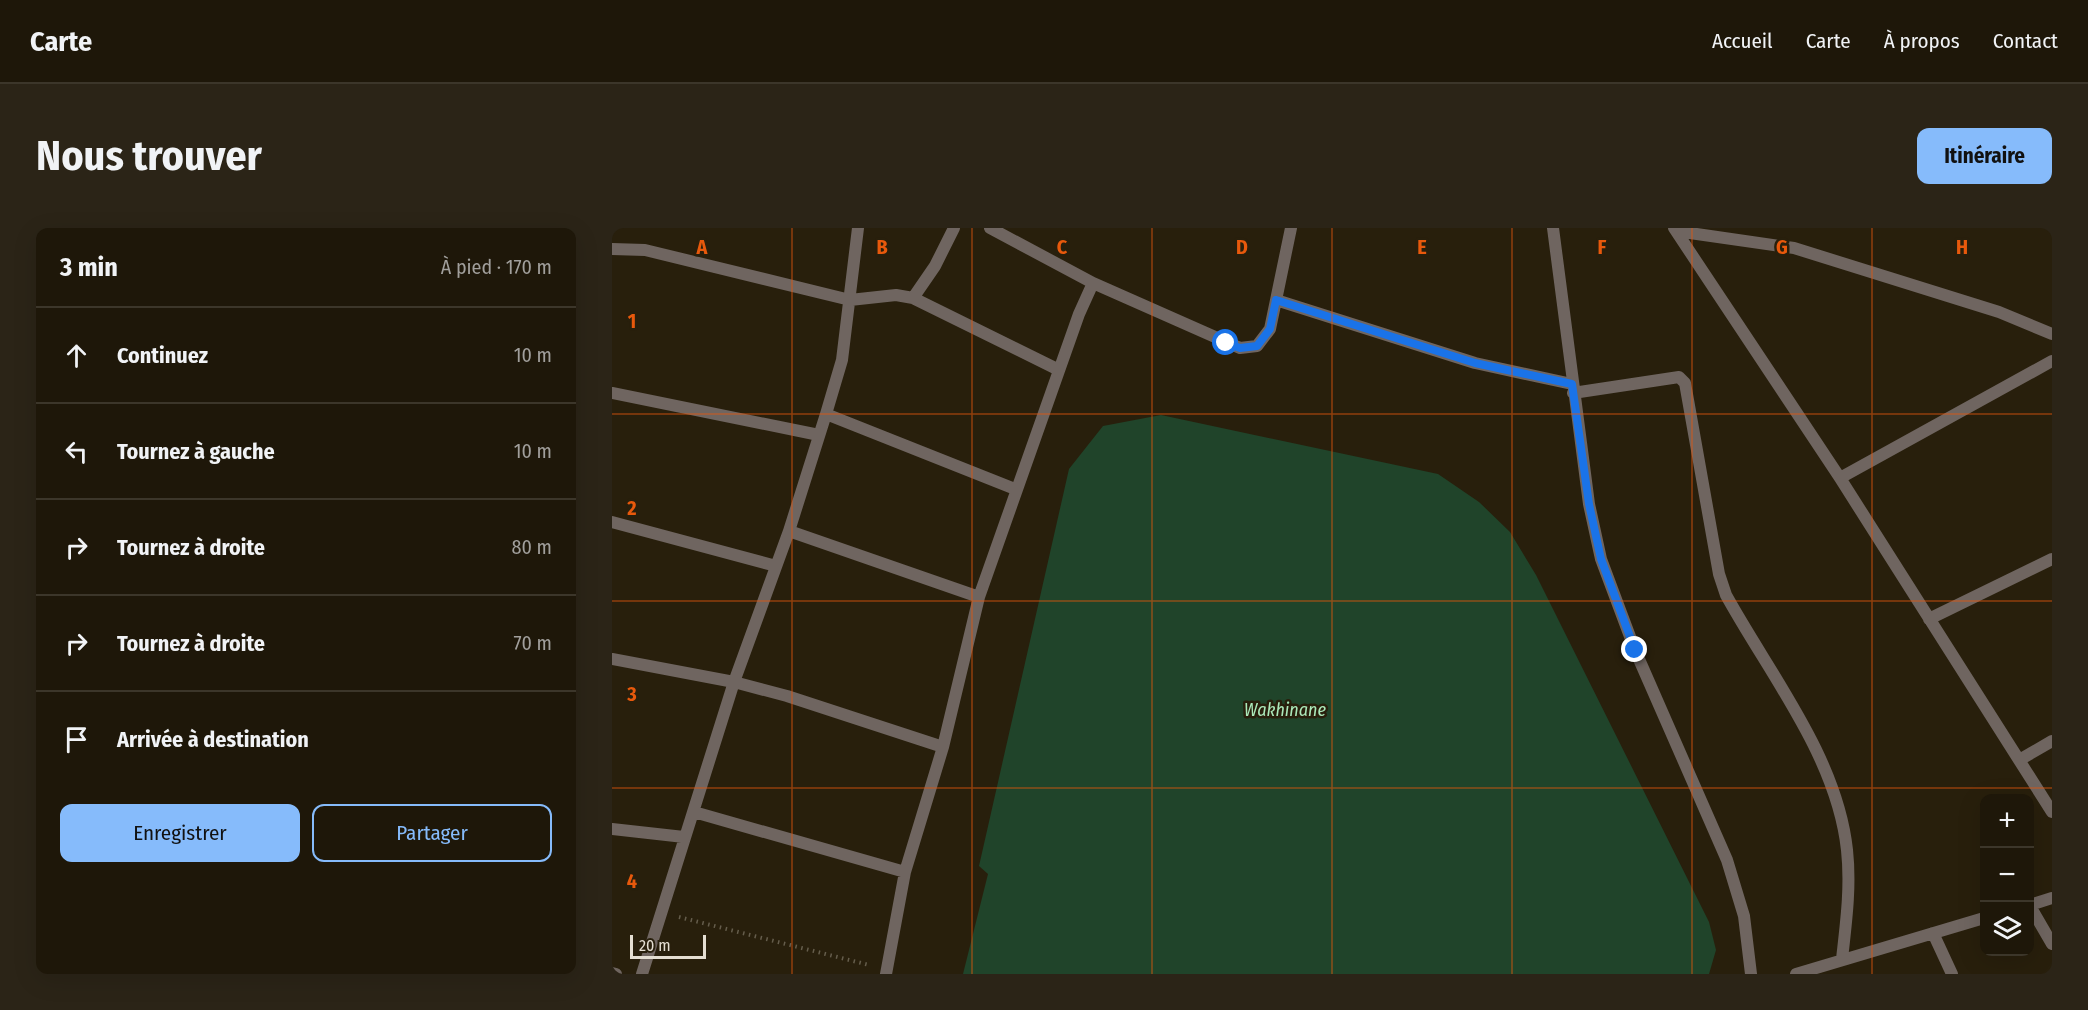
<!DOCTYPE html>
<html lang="fr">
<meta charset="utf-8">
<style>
body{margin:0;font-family:"Fira Sans Condensed",sans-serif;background:#2b2417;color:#f1f3f6}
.controls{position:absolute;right:18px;bottom:18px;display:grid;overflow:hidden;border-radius:12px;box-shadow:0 6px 24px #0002}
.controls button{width:54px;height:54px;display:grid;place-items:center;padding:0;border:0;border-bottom:2px solid #3c362a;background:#1e1709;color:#f1f3f6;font:30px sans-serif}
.scale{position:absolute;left:18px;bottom:15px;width:76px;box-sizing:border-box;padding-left:6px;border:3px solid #e4ded2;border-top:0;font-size:16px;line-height:21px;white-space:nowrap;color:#e4ded2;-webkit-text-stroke:4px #281f0c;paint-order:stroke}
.stop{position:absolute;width:18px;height:18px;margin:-14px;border:4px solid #1a73e8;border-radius:50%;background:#fff}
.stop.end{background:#1a73e8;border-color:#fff;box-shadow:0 2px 6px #0008}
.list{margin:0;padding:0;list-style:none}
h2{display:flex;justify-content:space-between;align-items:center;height:78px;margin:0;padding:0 24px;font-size:26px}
h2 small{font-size:20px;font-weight:400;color:#a19f9c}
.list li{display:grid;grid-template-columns:39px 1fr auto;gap:18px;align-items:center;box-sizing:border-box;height:96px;padding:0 24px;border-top:2px solid #3c362a}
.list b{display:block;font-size:22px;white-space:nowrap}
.list em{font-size:20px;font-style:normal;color:#a19f9c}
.actions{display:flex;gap:12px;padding:18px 24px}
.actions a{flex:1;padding:14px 0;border:2px solid #86bbfb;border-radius:12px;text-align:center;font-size:21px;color:#86bbfb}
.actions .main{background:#86bbfb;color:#111}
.icon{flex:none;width:33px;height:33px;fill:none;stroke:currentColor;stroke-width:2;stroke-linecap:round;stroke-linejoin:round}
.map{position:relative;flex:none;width:1440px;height:746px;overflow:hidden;border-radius:12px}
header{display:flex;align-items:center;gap:36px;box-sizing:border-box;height:84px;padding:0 30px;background:#1e1709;border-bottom:2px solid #3c362a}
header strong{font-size:28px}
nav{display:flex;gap:33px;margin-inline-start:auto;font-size:21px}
.intro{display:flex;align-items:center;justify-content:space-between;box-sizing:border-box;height:144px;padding:0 36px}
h1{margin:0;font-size:42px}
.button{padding:15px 27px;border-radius:12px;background:#86bbfb;color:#111;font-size:21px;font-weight:700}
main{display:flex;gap:36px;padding:0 36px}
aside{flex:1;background:#1e1709;border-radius:12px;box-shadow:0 6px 24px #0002}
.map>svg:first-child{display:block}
.water{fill:#20442a}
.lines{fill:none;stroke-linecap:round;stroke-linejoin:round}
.path{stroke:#655d4c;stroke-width:4;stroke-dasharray:1.5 4.5;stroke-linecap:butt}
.street{stroke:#6f6560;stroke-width:12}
.route{stroke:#1a73e8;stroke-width:8}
.grid{fill:none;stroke:#e8590c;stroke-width:1.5;stroke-opacity:0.55}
.labels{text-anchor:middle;stroke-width:5;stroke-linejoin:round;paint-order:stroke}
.water-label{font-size:18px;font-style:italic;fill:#abe9ba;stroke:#281f0c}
.grid-label{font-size:20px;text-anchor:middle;font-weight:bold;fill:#e8590c;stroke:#281f0c;stroke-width:5;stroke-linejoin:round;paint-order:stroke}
</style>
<header>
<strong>Carte</strong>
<nav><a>Accueil</a><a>Carte</a><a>À propos</a><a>Contact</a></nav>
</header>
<div class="intro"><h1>Nous trouver</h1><a class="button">Itinéraire</a></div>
<main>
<aside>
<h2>3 min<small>À pied · 170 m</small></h2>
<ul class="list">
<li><svg class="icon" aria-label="ahead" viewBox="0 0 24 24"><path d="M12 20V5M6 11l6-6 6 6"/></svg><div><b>Continuez</b></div><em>10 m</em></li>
<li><svg class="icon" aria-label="left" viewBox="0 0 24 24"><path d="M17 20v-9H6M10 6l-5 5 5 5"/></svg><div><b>Tournez à gauche</b></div><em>10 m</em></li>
<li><svg class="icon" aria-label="right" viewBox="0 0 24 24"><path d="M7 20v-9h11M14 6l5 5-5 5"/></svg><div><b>Tournez à droite</b></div><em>80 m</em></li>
<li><svg class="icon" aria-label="right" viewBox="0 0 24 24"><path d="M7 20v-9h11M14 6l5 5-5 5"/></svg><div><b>Tournez à droite</b></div><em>70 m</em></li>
<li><svg class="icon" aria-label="arrive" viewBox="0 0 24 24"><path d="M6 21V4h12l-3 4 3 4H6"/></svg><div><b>Arrivée à destination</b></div></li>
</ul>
<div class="actions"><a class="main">Enregistrer</a><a>Partager</a></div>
</aside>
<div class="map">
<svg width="1440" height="746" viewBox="0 0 1440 746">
<rect width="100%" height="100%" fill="#281f0c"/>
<!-- water -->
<path class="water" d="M549,187L826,246L867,274L898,304L924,347L1097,694L1104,722L1097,746H351L376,646L367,638L457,241L491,198Z"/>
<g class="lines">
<!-- path -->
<path class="path" d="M67,689L257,737"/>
<!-- street -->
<path class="street" d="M378,0L481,55L628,120L645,118L658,101L679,0
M941,0L977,276L989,331L1023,422L1115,632L1132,688L1139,746
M1062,0L1228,250L1440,584
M1064,3L1182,20L1387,84L1440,106
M0,21L33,22L238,72L284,67L301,70L447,142
M301,70L323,38L342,0
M664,72L863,135L960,156
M0,165L207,207
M961,165L1067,149L1073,155L1107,346L1114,367C1158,447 1225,529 1235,622C1239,659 1234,695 1230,731
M214,186L403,261
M1228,250L1440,133
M0,294L164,338
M177,303L367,369
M1317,391L1440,331
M0,431L122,454L175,468L331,519
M1409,531L1440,513
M82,584L293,644
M0,601L72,609
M1418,677L1440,670
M1418,678L1440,716
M1321,705L1340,746
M0,745L4,746
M30,746L122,454L177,303L214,186L230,132L246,0
M274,746L293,644L331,519L367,369L467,86L481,55
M1184,746L1372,690"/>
</g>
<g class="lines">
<!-- route -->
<path class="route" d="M614,115L628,120L645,118L658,101L664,72L863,135L960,156L977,276L989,331L1023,422"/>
</g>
<!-- grid -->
<path class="grid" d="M180,0V746M360,0V746M540,0V746M720,0V746M900,0V746M1080,0V746M1260,0V746M0,186H1440M0,373H1440M0,560H1440"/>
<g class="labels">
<!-- water labels -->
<g class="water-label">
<text x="673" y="488">Wakhinane</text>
</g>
</g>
<g class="grid-label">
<text x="90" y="26">A</text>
<text x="270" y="26">B</text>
<text x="450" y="26">C</text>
<text x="630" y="26">D</text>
<text x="810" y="26">E</text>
<text x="990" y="26">F</text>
<text x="1170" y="26">G</text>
<text x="1350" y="26">H</text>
<text x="20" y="100">1</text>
<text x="20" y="287">2</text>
<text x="20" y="473">3</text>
<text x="20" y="660">4</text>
</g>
</svg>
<div class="controls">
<button>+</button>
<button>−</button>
<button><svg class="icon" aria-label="layers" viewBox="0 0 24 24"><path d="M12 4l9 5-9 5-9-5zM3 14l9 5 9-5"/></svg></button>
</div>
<div class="scale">20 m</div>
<div class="stop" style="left:614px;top:115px"></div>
<div class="stop end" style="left:1023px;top:422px"></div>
</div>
</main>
